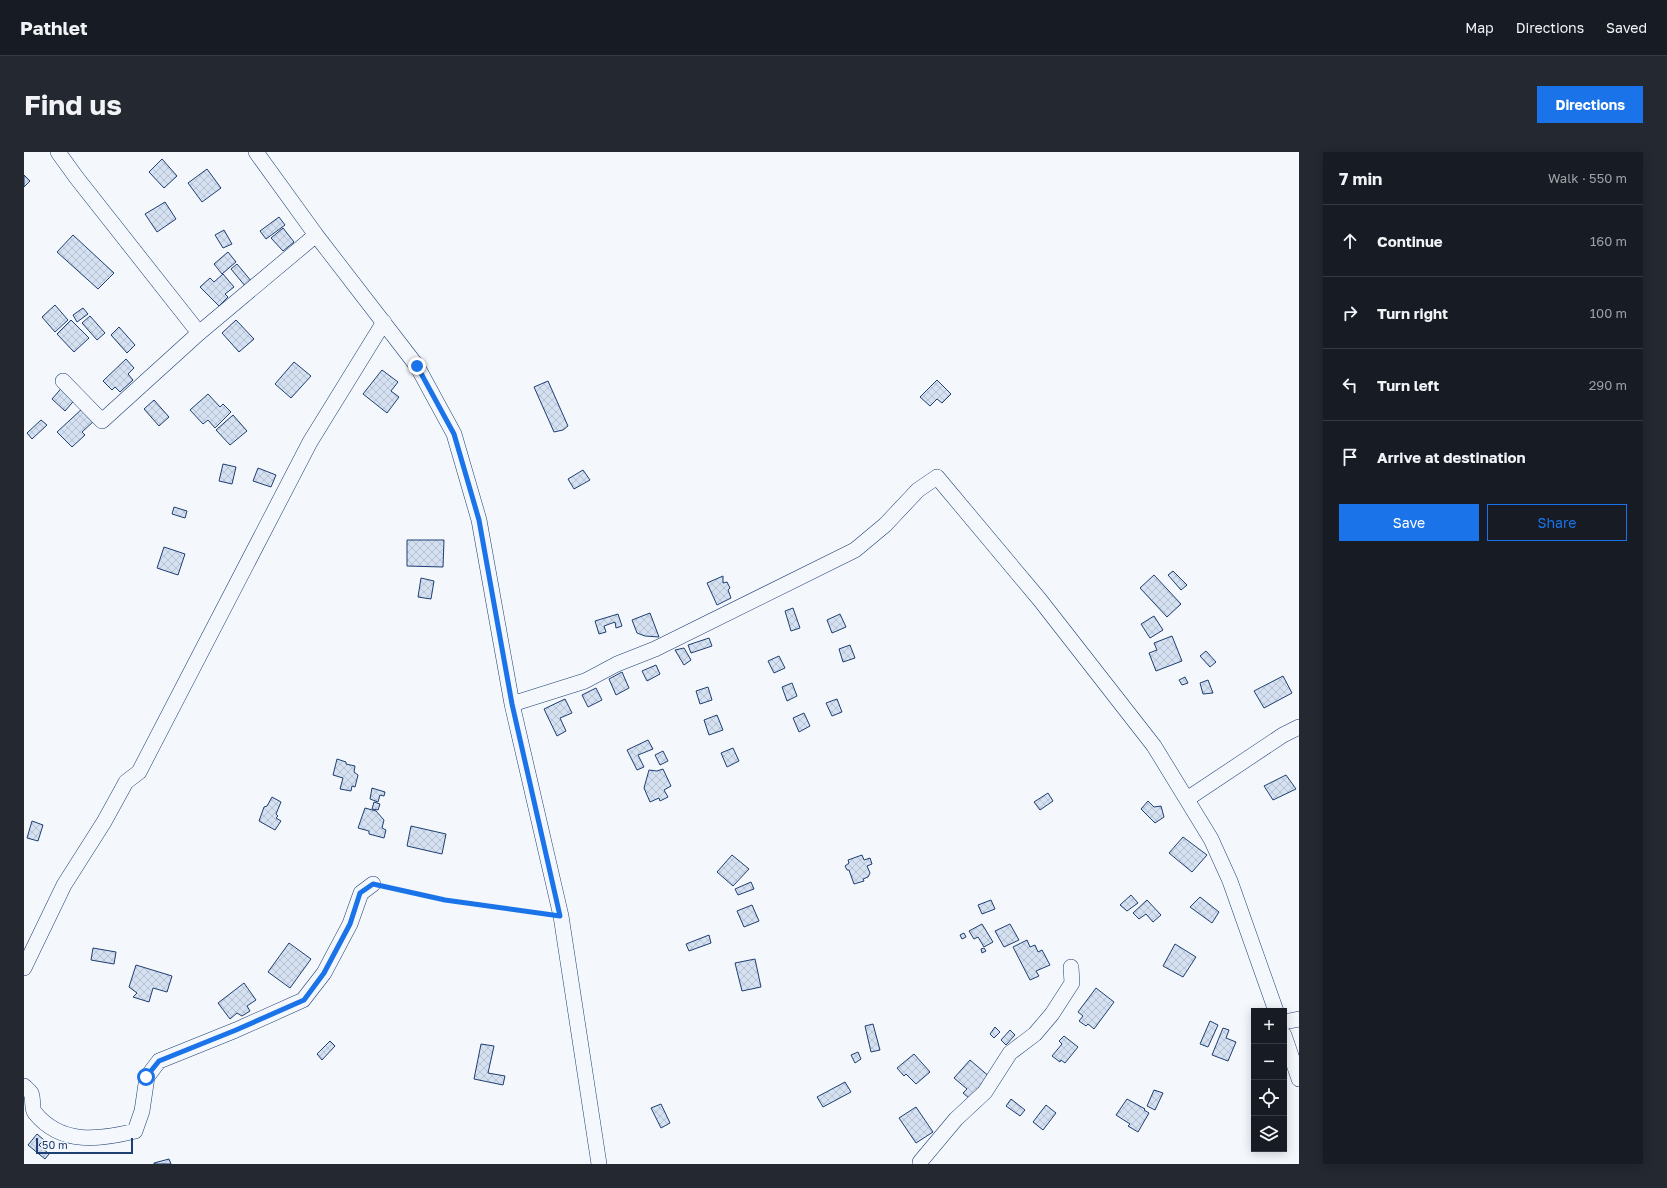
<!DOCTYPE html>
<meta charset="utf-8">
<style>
body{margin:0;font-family:"Golos Text",sans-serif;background:#242831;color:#f1f3f6}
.controls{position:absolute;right:12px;bottom:12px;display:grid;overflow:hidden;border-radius:0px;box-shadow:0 2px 10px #0003}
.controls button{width:36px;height:36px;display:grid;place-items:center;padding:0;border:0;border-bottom:1px solid #363941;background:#171b24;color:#f1f3f6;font:20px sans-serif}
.scale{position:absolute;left:12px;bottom:10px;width:97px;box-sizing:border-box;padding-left:4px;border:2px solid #1d3f73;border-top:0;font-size:11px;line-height:14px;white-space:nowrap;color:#1d3f73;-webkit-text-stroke:3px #f4f7fb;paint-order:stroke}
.stop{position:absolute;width:12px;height:12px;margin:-9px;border:3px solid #1a73e8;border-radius:50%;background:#fff}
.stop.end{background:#1a73e8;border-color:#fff;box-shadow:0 1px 4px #0008}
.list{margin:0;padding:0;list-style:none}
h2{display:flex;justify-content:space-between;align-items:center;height:52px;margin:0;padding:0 16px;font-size:17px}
h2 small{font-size:13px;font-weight:400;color:#9ea1a6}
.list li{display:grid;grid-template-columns:26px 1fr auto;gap:12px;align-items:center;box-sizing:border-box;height:72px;padding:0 16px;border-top:1px solid #363941}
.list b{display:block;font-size:15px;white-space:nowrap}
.list em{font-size:13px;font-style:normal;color:#9ea1a6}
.actions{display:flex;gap:8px;padding:12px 16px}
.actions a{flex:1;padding:9px 0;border:1px solid #1a73e8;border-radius:0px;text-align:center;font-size:14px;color:#1a73e8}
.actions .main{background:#1a73e8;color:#fff}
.icon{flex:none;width:22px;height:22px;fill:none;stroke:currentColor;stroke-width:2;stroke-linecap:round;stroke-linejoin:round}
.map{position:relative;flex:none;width:1275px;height:1012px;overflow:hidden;border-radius:0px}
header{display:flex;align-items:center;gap:24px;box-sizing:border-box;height:56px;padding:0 20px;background:#171b24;border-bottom:1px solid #363941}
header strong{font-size:19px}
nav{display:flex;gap:22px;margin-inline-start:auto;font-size:14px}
.intro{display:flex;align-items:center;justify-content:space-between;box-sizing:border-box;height:96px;padding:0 24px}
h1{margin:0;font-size:28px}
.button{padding:10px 18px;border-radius:0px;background:#1a73e8;color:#fff;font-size:14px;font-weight:700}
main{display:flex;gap:24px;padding:0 24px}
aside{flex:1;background:#171b24;border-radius:0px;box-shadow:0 2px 10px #0003}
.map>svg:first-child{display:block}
.building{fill:url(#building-cross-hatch);stroke:#1d3f73}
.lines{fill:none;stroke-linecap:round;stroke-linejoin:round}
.minor-casing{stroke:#1d3f73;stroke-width:16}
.path{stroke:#5e769c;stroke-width:2.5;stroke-dasharray:3 2;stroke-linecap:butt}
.minor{stroke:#f4f7fb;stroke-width:15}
.route{stroke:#1a73e8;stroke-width:5}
</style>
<header>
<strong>Pathlet</strong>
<nav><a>Map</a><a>Directions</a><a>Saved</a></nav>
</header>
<div class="intro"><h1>Find us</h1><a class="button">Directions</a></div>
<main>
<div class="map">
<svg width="1275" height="1012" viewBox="0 0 1275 1012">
<defs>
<pattern id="building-cross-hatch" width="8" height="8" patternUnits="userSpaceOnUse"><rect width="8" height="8" fill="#d5e0f0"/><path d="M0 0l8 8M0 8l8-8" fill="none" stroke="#b6c1d1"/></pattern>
</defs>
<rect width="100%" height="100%" fill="#f4f7fb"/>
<!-- building -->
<path class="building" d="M138,7L153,24L140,36L125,20Z
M183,17L197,36L178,50L164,31Z
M0,23L6,29L0,35Z
M141,50L152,67L133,80L121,62Z
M255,65L261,73L242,87L236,79Z
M259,76L270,90L259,99L247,86Z
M200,78L208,92L199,96L191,83Z
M49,83L90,121L74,137L33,100Z
M204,100L212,110L198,122L190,112Z
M213,112L228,130L222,135L207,117Z
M199,122L210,135L201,142L204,145L195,154L176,135L186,126L190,130Z
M31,153L44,168L31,180L18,165Z
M59,156L64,162L53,170L49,163Z
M66,164L81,181L73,188L58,171Z
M47,168L65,186L50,200L33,182Z
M212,168L230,187L215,200L198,181Z
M95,175L111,193L103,201L87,183Z
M102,207L110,216L104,222L109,228L96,240L91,235L88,238L79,229Z
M270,210L287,224L267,246L251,232Z
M358,218L374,230L367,239L375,245L363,261L339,242Z
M913,228L927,242L918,251L913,247L906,254L896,245Z
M524,229L544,274L539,278L530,280L510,235Z
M41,232L54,244L41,259L28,247Z
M184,242L196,255L199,252L207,260L191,276L184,268L179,272L166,258Z
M130,248L145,265L135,274L120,257Z
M59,256L71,268L58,280L61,283L48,295L33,280Z
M209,263L223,279L206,293L192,278Z
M17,268L23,273L8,287L3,281Z
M199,312L212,315L208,332L195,329Z
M234,316L252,323L247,335L229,329Z
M559,318L566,328L550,337L544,327Z
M150,355L163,359L161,366L148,362Z
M383,388H420L419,415L383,414Z
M140,395L161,402L154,423L133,416Z
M1149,419L1163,433L1157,438L1144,423Z
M1130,423L1157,452L1143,465L1116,436Z
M699,424V431L703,430L706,436L704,438L707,446L693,453L683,431Z
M397,426L410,429L407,447L394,445Z
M769,456L776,476L767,479L761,459Z
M626,461L635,485L621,484L613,481L608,468Z
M594,462L598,474L592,476L591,470L580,474L582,480L575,482L571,469Z
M816,462L822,475L808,481L803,468Z
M1130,464L1139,478L1126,486L1117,472Z
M1148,484L1158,509L1132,519L1125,501L1133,498L1130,491Z
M685,486L688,494L667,501L664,493Z
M826,493L831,506L819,510L815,497Z
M660,496L667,508L660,513L651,498Z
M1182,499L1192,510L1186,515L1176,504Z
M755,504L761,516L750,521L744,509Z
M632,513L636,522L623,529L618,519Z
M598,520L605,536L592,543L585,527Z
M1259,524L1268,541L1240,556L1230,539Z
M1161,525L1164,531L1158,533L1155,528Z
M1184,528L1189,541L1179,542L1176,531Z
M768,531L773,544L763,549L758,535Z
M684,535L688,548L676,552L672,539Z
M572,536L578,548L564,555L558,543Z
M541,547L548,561L536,566L542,579L533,584L520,557Z
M813,547L818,560L808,564L802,551Z
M780,561L786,574L775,580L769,566Z
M693,563L699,578L685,583L680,568Z
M624,588L629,597L614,603L620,615L613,618L603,598Z
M709,596L715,609L703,615L697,601Z
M639,599L644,609L636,613L631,603Z
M313,607L322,610V612L331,614L330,620L334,623L331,635L328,634L327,639L316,637L319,626L309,623Z
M639,617L647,634L640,638L644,645L636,649L635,646L626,650L620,636L625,618L633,619Z
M1262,623L1272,637L1249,648L1240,634Z
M348,636L361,640L360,644L356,643L354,650L346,647Z
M1024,641L1029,649L1016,658L1010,650Z
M248,645L257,650L252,662L254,664L252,666L257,669L251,678L235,669L240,655L243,654Z
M1124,649L1130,655L1137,654L1140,665L1131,671L1117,657Z
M350,650L356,652L354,658L348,657Z
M341,656L352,659L360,668L358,676L362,678L360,686L345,682V679L334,676Z
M8,669L19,673L14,689L3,686Z
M387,674L422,682L418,702L383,694Z
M1159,685L1183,703L1168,720L1145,701Z
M708,703L725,717L709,734L693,720Z
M838,703L840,708L846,706L848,712L843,714L846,721L844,725L839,727L840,729L830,732L825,718H823L821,714L825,711L824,708Z
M727,730L730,737L714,743L711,737Z
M1107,743L1114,751L1103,759L1096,753Z
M1176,745L1195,760L1188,771L1166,755Z
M967,748L971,757L958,762L954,753Z
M1123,748L1137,763L1129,770L1122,762L1115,767L1109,761Z
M728,753L735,769L720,775L713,759Z
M958,772L969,790L960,795L954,785L950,787L945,779Z
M986,772L995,788L980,795L971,779Z
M940,781L942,785L938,787L936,783Z
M685,783L687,791L665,799L662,792Z
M1003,788L1006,795L1011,793L1014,800L1018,798L1026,813L1012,819L1015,824L1006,828L989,795Z
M265,791L287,807L266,836L244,820Z
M1151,792L1172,805L1159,825L1139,814Z
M69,796L92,800L90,812L67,808Z
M960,796L962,799L958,801L957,797Z
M731,807L737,835L718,839L711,811Z
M112,813L148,824L143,840L129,836L125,850L109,845L113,841L105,835Z
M220,831L232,848L223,854L226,859L218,864L213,861L206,867L194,851Z
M1072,836L1090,850L1070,877L1064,872L1062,874L1055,869L1059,864L1054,860Z
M1186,869L1194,873L1184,895L1176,892Z
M849,872L856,898L847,900L841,874Z
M971,875L976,880L970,886L966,882Z
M1199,876L1205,878L1202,886L1212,890L1204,909L1188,903Z
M986,878L991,883L982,893L977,888Z
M1040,884L1054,895L1041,911L1037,908L1036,910L1028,904L1038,892L1035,889Z
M306,889L311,894L298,908L293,902Z
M457,892L470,894L464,921L481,924L479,933L450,927Z
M834,900L837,907L831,911L827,903Z
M890,902L906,920L892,932L882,922L880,924L873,916Z
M946,908L967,926L946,947L939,941L943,937L930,926Z
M821,930L827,940L799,955L793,945Z
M1130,938L1139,941L1131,958L1123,954Z
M987,947L1001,958L996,964L982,954Z
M1103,947L1121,957L1120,958L1125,961L1114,980L1104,974L1106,972L1092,963Z
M637,952L646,971L637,976L627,956Z
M1022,953L1032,961L1019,978L1009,970Z
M892,955L909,980L892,991L875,966Z
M13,982L20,988L15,993L25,1002L21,1007L4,993Z
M145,1007L147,1012H130V1011Z"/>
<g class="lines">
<defs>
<path id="minor" d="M34,0L52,25L175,181
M232,0L292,83L393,214L430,282L455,368L488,552L537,764L575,1012
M39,229L78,269L175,181L292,83
M488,552L561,529L593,512L631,497L831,398L861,373L894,338L913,325L1016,448L1130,594L1187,687L1206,729L1252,859
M1163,647L1259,583L1275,575
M0,816L40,733L80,670L102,630L115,620L286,290L360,170
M1260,870L1275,867
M1260,883L1275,927
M0,934C2,936 5,938 7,941C10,947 7,956 11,961C37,993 75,988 111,979L118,959L123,925L135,909L212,878L279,848L300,821L326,772L337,741L349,732
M896,1012V1010L932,967L961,940L986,901L1011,882L1028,862L1048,831L1047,815"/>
</defs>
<!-- minor casing -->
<use href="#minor" class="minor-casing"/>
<!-- path -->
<path class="path" d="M361,735L421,748L523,762"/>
<!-- minor -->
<use href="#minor" class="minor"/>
</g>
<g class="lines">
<!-- route -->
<path class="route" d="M122,925L135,909L212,878L280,848L300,821L326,772L336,741L349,732L421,748L536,764L488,552L455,368L430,282L393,214"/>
</g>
</svg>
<div class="controls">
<button>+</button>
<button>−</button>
<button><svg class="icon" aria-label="locate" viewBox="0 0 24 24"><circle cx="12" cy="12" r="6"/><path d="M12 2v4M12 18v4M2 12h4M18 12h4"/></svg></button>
<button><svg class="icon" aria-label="layers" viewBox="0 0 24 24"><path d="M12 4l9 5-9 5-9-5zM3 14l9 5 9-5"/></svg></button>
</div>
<div class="scale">50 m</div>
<div class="stop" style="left:122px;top:925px"></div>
<div class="stop end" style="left:393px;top:214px"></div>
</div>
<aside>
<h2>7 min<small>Walk · 550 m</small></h2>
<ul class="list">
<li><svg class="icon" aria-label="ahead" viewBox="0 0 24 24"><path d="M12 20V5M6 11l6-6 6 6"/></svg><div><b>Continue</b></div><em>160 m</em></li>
<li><svg class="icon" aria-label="right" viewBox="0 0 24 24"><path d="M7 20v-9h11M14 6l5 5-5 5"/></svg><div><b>Turn right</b></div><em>100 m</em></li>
<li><svg class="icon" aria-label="left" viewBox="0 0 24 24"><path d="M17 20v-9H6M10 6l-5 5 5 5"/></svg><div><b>Turn left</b></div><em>290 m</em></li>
<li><svg class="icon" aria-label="arrive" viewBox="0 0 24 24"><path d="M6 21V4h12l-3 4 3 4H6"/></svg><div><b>Arrive at destination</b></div></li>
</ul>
<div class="actions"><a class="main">Save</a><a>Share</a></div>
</aside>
</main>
